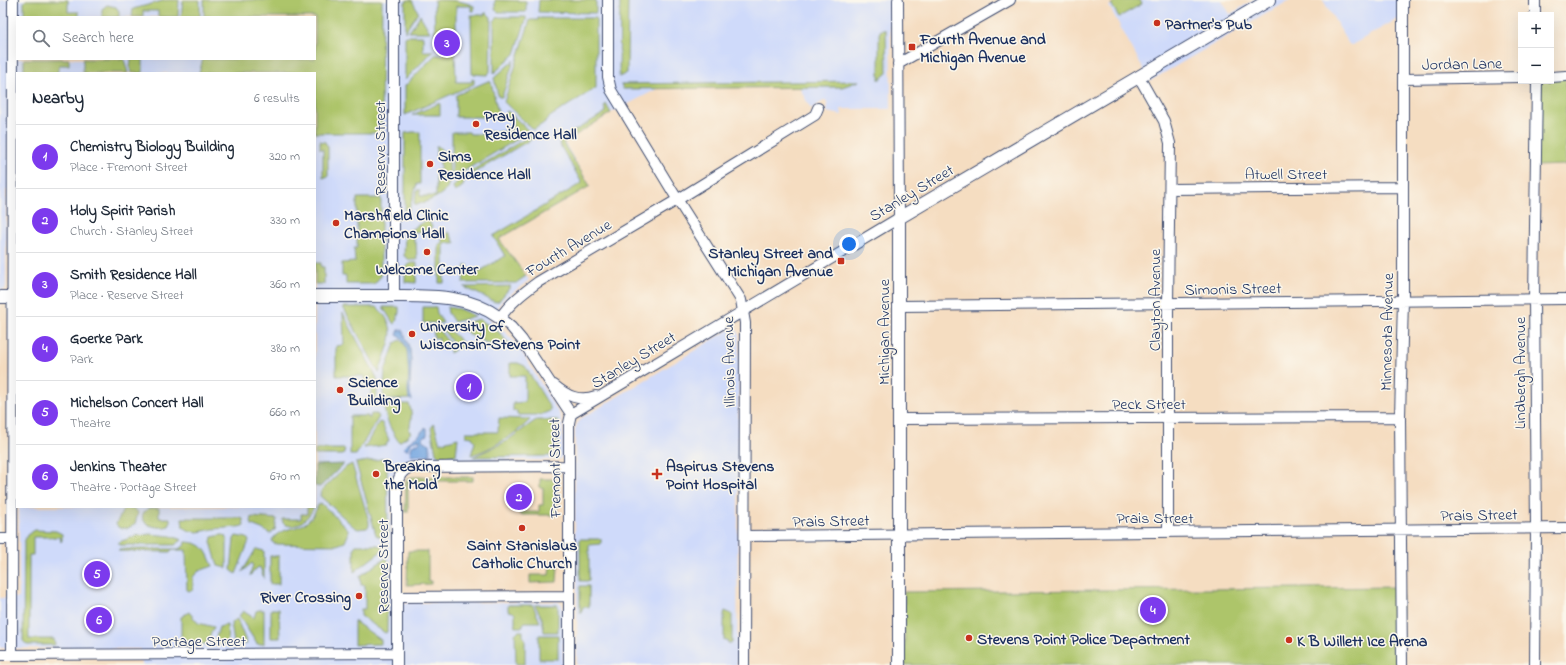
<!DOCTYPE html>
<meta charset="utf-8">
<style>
body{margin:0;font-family:"Indie Flower",sans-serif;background:#f6f6f7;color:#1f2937}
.controls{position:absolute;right:12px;top:12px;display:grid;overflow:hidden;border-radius:0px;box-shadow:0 4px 16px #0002}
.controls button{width:36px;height:36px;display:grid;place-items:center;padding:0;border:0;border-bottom:1px solid #e0e1e3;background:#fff;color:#1f2937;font:20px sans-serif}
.you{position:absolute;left:849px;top:244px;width:14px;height:14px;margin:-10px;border:3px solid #fff;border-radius:50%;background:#1a73e8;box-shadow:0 0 0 6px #1a73e833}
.badge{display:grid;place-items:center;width:26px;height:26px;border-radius:50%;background:#7c3aed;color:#fff;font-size:13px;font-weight:700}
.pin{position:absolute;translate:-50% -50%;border:2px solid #fff;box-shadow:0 1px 4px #0006}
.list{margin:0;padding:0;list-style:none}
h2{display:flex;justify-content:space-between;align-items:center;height:52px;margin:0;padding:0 16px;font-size:17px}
h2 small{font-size:13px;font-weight:400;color:#747a83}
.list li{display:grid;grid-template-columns:26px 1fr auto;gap:12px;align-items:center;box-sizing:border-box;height:64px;padding:0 16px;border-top:1px solid #e0e1e3}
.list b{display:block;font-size:15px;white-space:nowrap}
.list p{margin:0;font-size:13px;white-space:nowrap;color:#747a83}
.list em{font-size:13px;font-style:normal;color:#747a83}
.icon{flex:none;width:22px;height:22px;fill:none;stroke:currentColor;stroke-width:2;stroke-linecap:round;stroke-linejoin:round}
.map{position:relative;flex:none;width:1566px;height:665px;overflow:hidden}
.search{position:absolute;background:#fff;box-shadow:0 4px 16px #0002;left:16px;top:16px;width:300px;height:44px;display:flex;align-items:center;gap:10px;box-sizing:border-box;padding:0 14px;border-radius:0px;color:#747a83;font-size:15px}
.panel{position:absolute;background:#fff;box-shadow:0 4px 16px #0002;left:16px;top:72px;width:300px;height:436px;border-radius:0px}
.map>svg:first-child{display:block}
.built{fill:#cfdafa;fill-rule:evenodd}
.green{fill:#adc56b;stroke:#647a64}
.forest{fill:#8aaa5f;stroke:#526c5e}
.water{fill:#77a7e1;stroke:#496ba0}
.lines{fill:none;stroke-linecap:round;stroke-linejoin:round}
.minor-casing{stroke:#3c496d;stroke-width:12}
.tertiary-casing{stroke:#3c496d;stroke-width:14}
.minor{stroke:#fff;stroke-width:10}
.tertiary{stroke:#fff;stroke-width:12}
.poi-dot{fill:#c8321e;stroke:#fbf7ec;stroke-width:1.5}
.labels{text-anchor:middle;stroke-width:3;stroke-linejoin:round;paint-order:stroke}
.poi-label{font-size:16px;font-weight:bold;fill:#1b2f5e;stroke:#fbf7ec;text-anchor:start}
.street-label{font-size:16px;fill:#1b2f5e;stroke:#fbf7ec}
</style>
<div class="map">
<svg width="1566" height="665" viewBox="0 0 1566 665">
<rect width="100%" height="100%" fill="#fbf7ec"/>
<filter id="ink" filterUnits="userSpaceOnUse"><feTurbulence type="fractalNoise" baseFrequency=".025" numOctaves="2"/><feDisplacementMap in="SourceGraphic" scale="8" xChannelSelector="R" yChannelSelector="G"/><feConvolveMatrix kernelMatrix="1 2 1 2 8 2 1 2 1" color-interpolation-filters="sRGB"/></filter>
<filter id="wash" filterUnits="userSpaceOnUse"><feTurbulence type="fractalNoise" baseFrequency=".012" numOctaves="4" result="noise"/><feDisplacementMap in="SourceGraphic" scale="16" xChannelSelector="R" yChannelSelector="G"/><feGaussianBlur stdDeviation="0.9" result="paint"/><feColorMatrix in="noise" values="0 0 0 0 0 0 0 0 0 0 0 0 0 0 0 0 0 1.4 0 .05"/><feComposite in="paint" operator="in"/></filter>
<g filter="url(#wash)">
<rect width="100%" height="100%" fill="#f5ddc1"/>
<!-- built -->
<path class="built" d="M0,0H890L891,109H841L842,115L827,112V103L825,100L811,109L799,87L659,88L611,113L564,142L590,186L499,239L529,280L504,299L488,318L504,331L517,344L560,415L563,427V455L560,459L552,460H414L406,462L399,466L394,474L391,481L392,603L558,602L562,604L563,609V665H142L141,649L0,648V598H19V507H315V73H17V190H6V287L5,289L0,290ZM17,17H315V59H17Z
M1120,0H1222L1230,14L1254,0H1290L1150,81L1109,6Z
M1323,0H1409L1408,13L1350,46Z
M732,328L737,330L739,334V343L737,665H577V546L575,537V430L577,424L582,418Z"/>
<!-- green -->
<path class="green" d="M26,0H68V12H79V17H24V2Z
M166,0H179L178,17H158V11H143V17H132L133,9Z
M183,0H200V17H181Z
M204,0H382L381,133H315V73H199L203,59H315V17H204Z
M407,0H412L418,12L405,32V2H407Z
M434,0C448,0 462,0 474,6V11H471V6H456V36H435Z
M495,0L526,1V12H498L495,9Z
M539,0H596V13L538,12Z
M620,0H627L628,2L627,73L619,77Z
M1117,0H1140L1142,4L1119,17L1111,4Z
M107,5L116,7L119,11V17H102V9Z
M485,13H487L491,17L490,72L487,75L472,74L471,15H484Z
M420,15L430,32H409Z
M498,17H526V20L515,54L494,73V21Z
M538,18H596V88L551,116L544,123L533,130L504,102L530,20H538Z
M882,30H886L887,73L879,80V34L880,31Z
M405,36H423V51H433L405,80Z
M446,51H455L456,82H472V79H474V84L405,115V86L435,55H442Z
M24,59H69V65H60L57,73H24Z
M83,59H124L128,73H83Z
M131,59H143V73H132L130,67Z
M514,60L502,97H499L498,96L494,78Z
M1566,76V165L1535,166L1537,81H1551Z
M488,81L491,82L499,117H456V95Z
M859,81L842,87L623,89L621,84Z
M440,103V115H412Z
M606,104L611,113L563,143L590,186L499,239L526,276L516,283H463L465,265H468L469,271H480L505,256L493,236L582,183L561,147L559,141L563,138L606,112L604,107Z
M507,111L509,112L530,132L523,136L520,131L515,134L518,139L459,174H453L452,171V132H469L470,134H484V132L512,131L513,117H503Z
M412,132H420V184H417L409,209L405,213V133Z
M533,134L535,137L465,178L463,186L455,192L453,187L461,177Z
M320,141L325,142L328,147V176L323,178V149H320Z
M436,146H438L449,157C449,166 451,178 448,186C444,196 426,202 416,205L414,203L417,190H420V196H436V170H440V157H436Z
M357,198H381V276L374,284H346V276H342V263L355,262L354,248H357Z
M428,219L432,227L428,231L414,232V243H416L417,260H410L404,256L405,233Z
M449,232L455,243H444V283H439V244H442V236Z
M315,263H321V267H324V284H315Z
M411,263H417L416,283L405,282V268Z
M511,286L499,301L495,302L464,287Z
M343,307H377C402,331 387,344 379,373Z
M383,307H399V313L395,324L393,323Z
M423,307H436L437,313L443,323H423Z
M447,307L459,309L475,316L454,322L448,313Z
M343,313L377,378V396L375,400L371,401V387H364V376H336V346L344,345Z
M479,319L499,332L511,347C490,346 474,340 458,325Z
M441,327H446L464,344L459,349L453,344Z
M433,328H437L455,350L450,353V347H439V338H434Z
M400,340C416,348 404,386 410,399L389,400L384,397L383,395L385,371L395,343Z
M510,363H518L525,366L550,407V411L540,415H517V411H513V403L525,402V376H510Z
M387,404H409C413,414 411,420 409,431L411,432L408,436L399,442C391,431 385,418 384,406Z
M371,414H377L379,417L356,455H350V416H368V418H370Z
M499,418L529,419L530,420C518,433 488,451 471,455L475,442L472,437L466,436V432H498Z
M536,420H558V453L556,456L473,457L505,442Z
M379,422L382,423L389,440L386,445L364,448Z
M434,424L440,443L458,438L456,455L439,456L436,453L431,428Z
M315,449H345L343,455H315Z
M387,458L388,533L387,537H380L376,535L356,463Z
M352,464L369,521V526L367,528L358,529L354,527L320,496L321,491L346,467Z
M412,477H473V481H408V512H405L406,480L408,478Z
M540,479H552L557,483V515H520V512H539V505H543V488H540Z
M322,504L348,529V535L345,542L337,545L274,544L272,540C285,521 306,537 318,505Z
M307,507H314C309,518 295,532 283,523L282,519H301V514H307Z
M124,508H132L138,512L135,524L128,528H119L116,524Z
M149,508H159V518H170V524L169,526C154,531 131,520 149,508Z
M252,517L277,519L275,530L270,534L262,529L252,525L251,522Z
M182,518H241L243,519L244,525L242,526L239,527L213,529L199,532L190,531L183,527Z
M35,530L56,531L62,534V540L61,542L60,537H33V555H29V639H54L55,645H27L23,641L24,543L27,535Z
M150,534L171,536L182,540L175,545H119V542L136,536Z
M222,535H224L227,538V568L218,566L211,542L212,537Z
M236,536L247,538L249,541L236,574L231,570L234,539Z
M580,539H601V544L589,545V581H580Z
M186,542C205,543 206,551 213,566L199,571L193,577V590L187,591L186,550H171V552L119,551V549H179L184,546Z
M356,545H378L383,548V550L354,572V547Z
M256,549L264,551V579L260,567L257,568L250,576L253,564L252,563L242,572Z
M408,551H428V581H431V584L407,585Z
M270,556H279V584H270Z
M386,558L388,560L387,632L385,633L361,616V609H365V585H361L360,576Z
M550,566H558L557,582L530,583V575H549Z
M580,586H589V607H583L581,612H580Z
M1401,587L1402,665H905L904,592Z
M508,605H533L540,622H525L523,624V627H516L515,625V614L513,612L508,611Z
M535,605H558V632H544L542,618Z
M271,609H279L280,638H271Z
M259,610H264V644H257L239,616L243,611L254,618L256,611Z
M725,611L732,614V643H728L727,640H724V614Z
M189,612L198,623L214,627L206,644H189V641H181V617Z
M237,619L247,644H234L231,623Z
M354,621L381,640V644L354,645Z
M227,625L228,644H214L219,627Z
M518,631H523V637L525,638V664H516L515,634Z
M539,635H558V659H539Z"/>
<!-- forest -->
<path class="forest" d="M344,464L320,487L315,486V465Z"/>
<!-- water -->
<path class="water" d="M399,330H403L410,350L411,360L410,393L412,400L409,399L408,392L409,376L407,350L402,338L397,335Z
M427,428V435L422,438L423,441L430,444V455H415L410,454L412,446L420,442L419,439L410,443L407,450L404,448L405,445L419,435L424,429Z"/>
</g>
<g filter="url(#ink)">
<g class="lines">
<defs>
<path id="minor" d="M608,0V77L611,90L682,207L741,300L745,323L744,665
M1535,0V15
M898,64L1010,0
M1139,77L1164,121L1170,143L1168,304V532
M1551,77L1566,76
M1403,79L1521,77
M1170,189L1402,187
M394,296V0
M900,306L1566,299
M554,385C567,396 579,402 596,396
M571,414L899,218L898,0
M899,419L1400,417
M745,536L1566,528
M0,539H12
M397,597L569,596
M0,655L397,653
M12,655L13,0
M397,665V485C399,474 404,468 415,467L569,466
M569,665V423L571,414L522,340L511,327L500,318C510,303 523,293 538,282L677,200L815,115L818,108
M1402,665L1400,417L1403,300V0
M1535,665L1536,528L1534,299L1537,81"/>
<path id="tertiary" d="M315,296C340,296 366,296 391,296C429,296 468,294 500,318
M0,297H17
M899,665V218L1269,0"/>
</defs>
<!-- minor casing -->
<use href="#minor" class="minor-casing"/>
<!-- tertiary casing -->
<use href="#tertiary" class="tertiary-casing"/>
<!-- minor -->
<use href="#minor" class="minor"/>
<!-- tertiary -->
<use href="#tertiary" class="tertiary"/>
</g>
</g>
<!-- markers -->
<g class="poi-dot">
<circle cx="1157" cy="23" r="4"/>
<rect x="908" y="43" width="8" height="8" rx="2"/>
<circle cx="476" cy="124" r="4"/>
<circle cx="430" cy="164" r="4"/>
<circle cx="336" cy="223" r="4"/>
<circle cx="427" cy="252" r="4"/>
<rect x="837" y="257" width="8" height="8" rx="2"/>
<circle cx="412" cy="334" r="4"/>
<circle cx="340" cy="390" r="4"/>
<circle cx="376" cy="474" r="4"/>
<path d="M655 468h4v4h4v4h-4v4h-4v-4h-4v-4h4z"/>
<circle cx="522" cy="528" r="4"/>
<circle cx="359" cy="596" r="4"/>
<circle cx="969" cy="638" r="4"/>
<circle cx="1289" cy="640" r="4"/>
</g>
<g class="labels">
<!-- poi labels -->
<g class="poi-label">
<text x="1165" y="29">Partner's Pub</text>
<text x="920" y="44">Fourth Avenue and<tspan x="920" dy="18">Michigan Avenue</tspan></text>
<text x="484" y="121">Pray<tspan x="484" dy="18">Residence Hall</tspan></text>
<text x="438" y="161">Sims<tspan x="438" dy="18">Residence Hall</tspan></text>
<text x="344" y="220">Marshfield Clinic<tspan x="344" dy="18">Champions Hall</tspan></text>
<text x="833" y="258" text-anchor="end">Stanley Street and<tspan x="833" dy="18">Michigan Avenue</tspan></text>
<text x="427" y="274" text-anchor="middle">Welcome Center</text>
<text x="420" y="331">University of<tspan x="420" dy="18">Wisconsin–Stevens Point</tspan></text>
<text x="348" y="387">Science<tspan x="348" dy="18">Building</tspan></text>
<text x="384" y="471">Breaking<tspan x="384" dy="18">the Mold</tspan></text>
<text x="666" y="471">Aspirus Stevens<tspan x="666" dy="18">Point Hospital</tspan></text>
<text x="522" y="550" text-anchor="middle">Saint Stanislaus<tspan x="522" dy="18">Catholic Church</tspan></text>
<text x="351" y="602" text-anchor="end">River Crossing</text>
<text x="977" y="644">Stevens Point Police Department</text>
<text x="1297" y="646">K B Willett Ice Arena</text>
</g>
<!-- street labels -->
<g class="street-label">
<text transform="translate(1462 63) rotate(-1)" y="6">Jordan Lane</text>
<text transform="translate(379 148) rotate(-90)" y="6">Reserve Street</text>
<text x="1286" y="179">Atwell Street</text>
<text transform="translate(911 192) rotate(-31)" y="6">Stanley Street</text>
<text transform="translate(568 247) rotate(-31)" y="6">Fourth Avenue</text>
<text transform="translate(1233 288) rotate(-1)" y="6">Simonis Street</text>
<text transform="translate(1154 300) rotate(-90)" y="6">Clayton Avenue</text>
<text transform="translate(883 332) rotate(-90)" y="6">Michigan Avenue</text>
<text transform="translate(1386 332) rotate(-89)" y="6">Minnesota Avenue</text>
<text transform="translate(633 359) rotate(-31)" y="6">Stanley Street</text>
<text transform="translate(728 362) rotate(-91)" y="6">Illinois Avenue</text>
<text transform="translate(1519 373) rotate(-90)" y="6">Lindbergh Avenue</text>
<text x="1149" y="409">Peck Street</text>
<text transform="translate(554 468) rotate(-91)" y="6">Fremont Street</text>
<text transform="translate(1479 514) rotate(-1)" y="6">Prais Street</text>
<text x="1155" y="523">Prais Street</text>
<text transform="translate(831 520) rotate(-1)" y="6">Prais Street</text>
<text transform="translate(382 566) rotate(-90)" y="6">Reserve Street</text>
<text x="199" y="646">Portage Street</text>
</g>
</g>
</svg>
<div class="controls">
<button>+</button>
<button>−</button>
</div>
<div class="you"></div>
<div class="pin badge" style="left:469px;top:387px">1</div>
<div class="pin badge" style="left:519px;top:497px">2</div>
<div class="pin badge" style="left:447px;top:43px">3</div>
<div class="pin badge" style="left:1153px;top:610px">4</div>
<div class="pin badge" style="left:97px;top:574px">5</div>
<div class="pin badge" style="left:99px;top:620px">6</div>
<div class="search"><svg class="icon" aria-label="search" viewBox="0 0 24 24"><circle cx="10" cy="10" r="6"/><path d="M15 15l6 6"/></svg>Search here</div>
<section class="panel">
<h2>Nearby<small>6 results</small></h2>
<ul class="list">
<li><span class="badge">1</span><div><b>Chemistry Biology Building</b><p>Place · Fremont Street</p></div><em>320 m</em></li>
<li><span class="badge">2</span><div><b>Holy Spirit Parish</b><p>Church · Stanley Street</p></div><em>330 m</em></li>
<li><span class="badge">3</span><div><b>Smith Residence Hall</b><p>Place · Reserve Street</p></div><em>360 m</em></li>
<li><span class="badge">4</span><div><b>Goerke Park</b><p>Park</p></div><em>380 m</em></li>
<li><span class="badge">5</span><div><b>Michelson Concert Hall</b><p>Theatre</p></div><em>660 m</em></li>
<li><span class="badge">6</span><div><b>Jenkins Theater</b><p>Theatre · Portage Street</p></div><em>670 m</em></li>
</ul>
</section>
</div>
